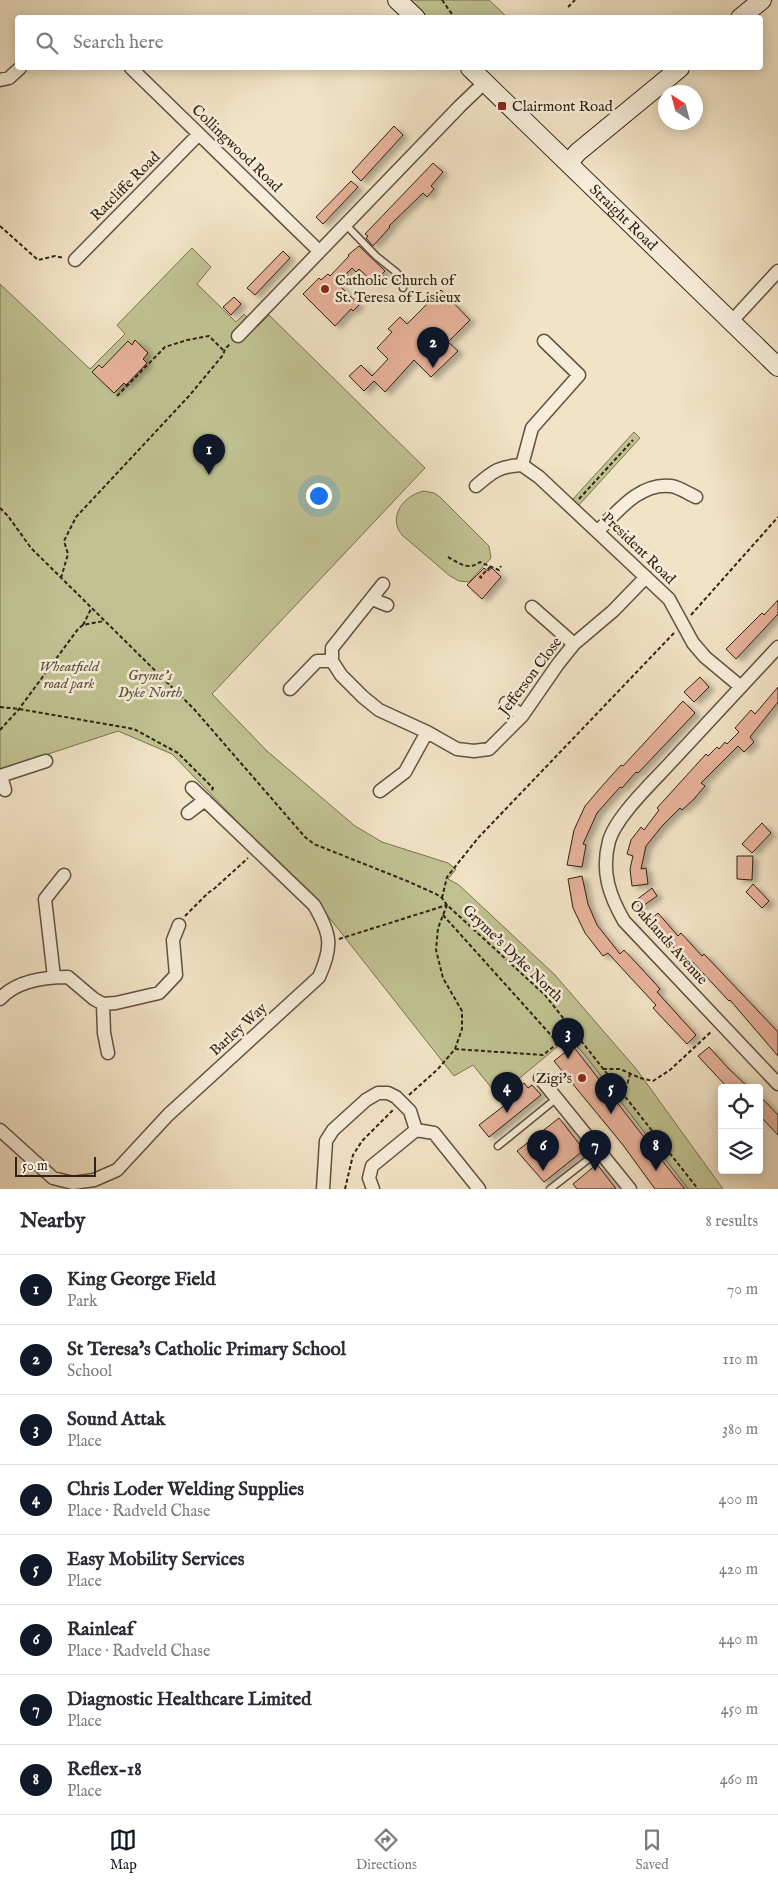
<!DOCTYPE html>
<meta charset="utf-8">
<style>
body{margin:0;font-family:"IM FELL English",serif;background:#f7f7f7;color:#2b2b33}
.controls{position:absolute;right:15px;bottom:15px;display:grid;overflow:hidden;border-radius:5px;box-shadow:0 2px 12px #0003}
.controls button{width:45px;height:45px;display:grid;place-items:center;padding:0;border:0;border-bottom:1px solid #e1e1e2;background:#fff;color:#2b2b33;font:25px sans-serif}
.compass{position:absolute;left:658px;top:85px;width:45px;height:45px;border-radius:50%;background:#fff;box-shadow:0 2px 12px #0003;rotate:324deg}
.scale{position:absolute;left:15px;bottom:12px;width:81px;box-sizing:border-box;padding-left:5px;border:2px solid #312214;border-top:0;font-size:14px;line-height:18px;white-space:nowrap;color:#312214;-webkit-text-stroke:4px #f7edda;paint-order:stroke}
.you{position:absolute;left:318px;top:495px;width:18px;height:18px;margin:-12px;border:4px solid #fff;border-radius:50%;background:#1a73e8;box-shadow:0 0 0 8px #1a73e833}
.badge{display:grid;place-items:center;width:32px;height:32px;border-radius:50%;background:#111827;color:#fff;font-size:16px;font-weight:700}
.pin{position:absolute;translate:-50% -41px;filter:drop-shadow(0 1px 2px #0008)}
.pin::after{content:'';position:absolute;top:26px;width:18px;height:15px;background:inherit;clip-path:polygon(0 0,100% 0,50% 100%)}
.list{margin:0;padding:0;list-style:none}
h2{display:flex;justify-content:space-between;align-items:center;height:65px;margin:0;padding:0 20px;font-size:21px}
h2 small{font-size:16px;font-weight:400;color:#7c7c81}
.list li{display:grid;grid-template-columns:32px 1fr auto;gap:15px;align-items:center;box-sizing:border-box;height:70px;padding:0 20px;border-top:1px solid #e1e1e2}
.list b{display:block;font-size:19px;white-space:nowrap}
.list p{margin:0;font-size:16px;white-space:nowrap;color:#7c7c81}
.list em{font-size:16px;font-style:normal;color:#7c7c81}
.icon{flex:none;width:28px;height:28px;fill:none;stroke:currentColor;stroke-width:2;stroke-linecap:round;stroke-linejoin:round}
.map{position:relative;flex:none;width:778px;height:1189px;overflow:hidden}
.search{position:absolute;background:#fff;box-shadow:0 2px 12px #0003;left:15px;right:15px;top:15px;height:55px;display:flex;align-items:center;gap:12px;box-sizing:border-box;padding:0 18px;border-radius:5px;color:#7c7c81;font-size:19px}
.sheet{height:625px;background:#fff}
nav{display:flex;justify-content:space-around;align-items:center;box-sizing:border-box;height:70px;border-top:1px solid #e1e1e2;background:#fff;font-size:14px;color:#7c7c81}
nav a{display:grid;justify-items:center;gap:2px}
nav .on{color:#111827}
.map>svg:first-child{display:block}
.green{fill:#c0c291;stroke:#787252}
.building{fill:#e6b199;stroke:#312214;filter:url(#shadow)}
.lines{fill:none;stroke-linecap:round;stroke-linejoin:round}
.lane-casing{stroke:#615240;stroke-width:9}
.street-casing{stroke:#615240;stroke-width:15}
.secondary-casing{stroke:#312214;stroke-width:20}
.path{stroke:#312214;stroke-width:2;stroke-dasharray:4 2.5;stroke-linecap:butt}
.lane{stroke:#f7edda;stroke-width:6}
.street{stroke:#f7edda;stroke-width:12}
.secondary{stroke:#f7edda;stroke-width:18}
.poi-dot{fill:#8f2418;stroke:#f7edda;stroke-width:2}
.labels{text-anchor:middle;stroke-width:5;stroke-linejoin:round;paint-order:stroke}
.poi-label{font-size:15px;fill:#312214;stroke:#f7edda;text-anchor:start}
.street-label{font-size:15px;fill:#312214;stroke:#f7edda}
.park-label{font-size:15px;font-style:italic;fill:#5c523a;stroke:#f7edda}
</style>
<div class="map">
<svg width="778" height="1189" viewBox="0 0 778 1189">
<defs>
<filter id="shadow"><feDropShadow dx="5.5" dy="3" stdDeviation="2.5" flood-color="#0004"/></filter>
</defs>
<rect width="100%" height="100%" fill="#f2e3c6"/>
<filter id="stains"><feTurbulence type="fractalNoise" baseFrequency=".004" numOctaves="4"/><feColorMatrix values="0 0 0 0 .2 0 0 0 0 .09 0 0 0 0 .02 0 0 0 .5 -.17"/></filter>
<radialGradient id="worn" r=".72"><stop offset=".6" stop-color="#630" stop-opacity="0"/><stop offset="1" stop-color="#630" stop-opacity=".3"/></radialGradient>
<!-- green -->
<path class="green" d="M407,0H489L507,17H425Z
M192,248L211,267L197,284L236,322L244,314L257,327L269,315L425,468L212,694L267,751L355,826L382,842L448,863L456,869L448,879L459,885L555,975L637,1070L723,1189H688L584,1054L568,1038L498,1096L473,1065L454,1076L324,911L172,754L118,731L0,770V284L90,369L125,334L117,325Z
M634,432L640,438L579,505L573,499Z
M424,491L434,493L440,497L489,546L491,558L469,582L459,581L450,576L402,535C387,517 404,495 424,491Z"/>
<!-- building -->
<path class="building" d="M394,126L403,135L361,181L352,172Z
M433,163L443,172L431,186L434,189L427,197L423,193L389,226L390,227L373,246L366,238L368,236L365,234Z
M351,181L358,187L323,224L316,217Z
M359,246L385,271L382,274L384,276L378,284L376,281L374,283L359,269L356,272L352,268L337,283L359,305L353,311L351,309L335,326L303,294L319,278L321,280L328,274L330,276L349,256L348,255Z
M283,251L290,258L255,295L247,288Z
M441,290L470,320L448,342L458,351L431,377L414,360L385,392L374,381L364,391L349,376L361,365L372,376L388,359L377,348L392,332L388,329L400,317L407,324Z
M234,297L241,304L231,315L223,307Z
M135,340L148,353L143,359L147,363L126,385L124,383L114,393L92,372L99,365L102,368L128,341L132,345Z
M484,568L488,571L492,568L501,577L482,599L467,585Z
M778,600V614L736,659L726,649L762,613L764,615Z
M700,677L709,687L694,702L684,692Z
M778,687V702L750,737L754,742L744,752L738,746L701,783L705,786L694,799L682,810L680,808L662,826L646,846L641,869L646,868L648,884L632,886L630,869L633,856L627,854L631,840L641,827L644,830L659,810L657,808L706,754L708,756L717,747L719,749L725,742L727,744L739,732L735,728L751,710L755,714Z
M683,701L695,713L638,773L636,772L622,788L620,787L597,813L583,844L586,845L582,867L567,865L574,830L585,806L603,785L621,765L623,766Z
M762,823L771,833L752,853L742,844Z
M737,856H753L752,880L737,879Z
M582,876L588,904L597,925L620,954L624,950L653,981L660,989L657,992L696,1035L687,1044L653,1008L656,1005L629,976L608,953L603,956L585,933L573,908L568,879Z
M753,884L769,901L762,908L746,892Z
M652,888L657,896L640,908L635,901Z
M658,913L678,936L681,933L702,956L704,954L778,1032V1056L730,1000L729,1001L688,957L685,960L649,921Z
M573,1046L675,1177L685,1189H655L623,1145L563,1072L554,1061Z
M709,1047L728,1068L749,1088H728L698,1056Z
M524,1083L528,1088L532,1085L541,1095L489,1137L479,1125L514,1098L510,1093Z
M759,1095L778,1115V1135L759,1115Z
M559,1118L584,1150L544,1182L517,1151Z
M597,1164L616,1189H577L573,1184Z"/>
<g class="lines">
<defs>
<path id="lane" d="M346,225L376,256L396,272L401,278L403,288
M498,1146L557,1098
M550,1189L599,1151"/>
<path id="street" d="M131,68L319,251
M0,80L9,78L20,68
M75,260L199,134
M731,322L778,271
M238,336L460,106L484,83
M544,341L579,375L532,428L522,465L539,477L669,599L693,643L705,657L741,687
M476,486C493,471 500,466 522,465
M598,531C617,512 640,482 671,486C679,487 689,494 696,497
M383,584L332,648V661L341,675L363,697L379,710L427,732L457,749L474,751L489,749L522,716L558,664L574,644L613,611L646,577
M372,599L387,605
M532,607L574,644
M778,647C743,685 707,723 672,761C654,781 616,816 609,841C601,871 609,895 624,921L778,1084
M290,689L317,661H332
M506,703L522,716
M0,776L46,761
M1,776L5,790
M380,791L405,772L427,732
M188,813L205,800
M54,977L45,899L64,875
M0,999C16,981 45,977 68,977L94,999L103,1004L116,1003L159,993L176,975L173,940L179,925
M103,1004L104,1033L108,1053
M540,1078L630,1189
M0,1130L53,1178L73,1183L94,1180L117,1170L168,1115L319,977C333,946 331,934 314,905L192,788
M323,1189L326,1141L333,1130L366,1100L378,1093H388L396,1097L410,1111L416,1130L434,1133L479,1189
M373,1189L369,1178L372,1166L416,1130"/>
<g id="secondary">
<path d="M397,0L416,18"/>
<path d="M740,18L762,0"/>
<path id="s1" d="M470,68L778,367"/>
<path d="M569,162L578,152L680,68"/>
</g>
</defs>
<!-- lane casing -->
<use href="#lane" class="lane-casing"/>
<!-- street casing -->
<use href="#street" class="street-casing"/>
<!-- secondary casing -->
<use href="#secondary" class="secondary-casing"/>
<!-- path -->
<path class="path" d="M442,0L452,14L453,18
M568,7L575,0
M0,226L38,260L55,256L64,258
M117,396L165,347L187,340L209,336L224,351
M579,499L633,440
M0,508L8,516L31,548L194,709L305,837L314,844L407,881L436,894L442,898L447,905L545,995L698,1189
M448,557C459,563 468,571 480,562L499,570L501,566
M61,578L68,554L64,541L76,517L189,396L223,355L225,349L230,344
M482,578L480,577L490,567
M691,615L778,517
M83,625L91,609
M0,707L19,709L134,729L178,753L213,788L211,792
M0,730L19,709L78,629L83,625L104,621
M442,898L447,877L478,838L674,633
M443,915L558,1043
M185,916L208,893L215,888L248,858
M339,939L447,905
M455,1049L543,1055L573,1031
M603,1069H620L640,1078L653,1081L670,1070L712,1031
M409,1095L438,1069L455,1049L462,1029V1011L443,978L436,950L438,928L447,905
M624,1096L630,1074
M345,1189L353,1155L362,1141L393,1110"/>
<!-- lane -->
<use href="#lane" class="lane"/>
<!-- street -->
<use href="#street" class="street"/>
<!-- secondary -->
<use href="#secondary" class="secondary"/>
</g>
<!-- markers -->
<g class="poi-dot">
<rect x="497" y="101" width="10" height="10" rx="2.5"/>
<circle cx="325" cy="289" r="5"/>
<circle cx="582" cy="1078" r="5"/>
</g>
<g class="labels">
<!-- poi labels -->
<g class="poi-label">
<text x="512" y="111">Clairmont Road</text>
<text x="335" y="285">Catholic Church of<tspan x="335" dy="17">St. Teresa of Lisieux</tspan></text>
<text x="572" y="1083" text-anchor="end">Zigi's</text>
</g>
<!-- street labels -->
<g class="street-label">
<text transform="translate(237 148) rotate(44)" y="5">Collingwood Road</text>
<text transform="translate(125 186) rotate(-45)" y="5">Ratcliffe Road</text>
<text dy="5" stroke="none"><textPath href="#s1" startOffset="214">Straight Road</textPath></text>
<text transform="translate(639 548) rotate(44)" y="5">President Road</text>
<text transform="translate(530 676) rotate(-53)" y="5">Jefferson Close</text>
<text transform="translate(669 942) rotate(48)" y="5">Oaklands Avenue</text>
<text transform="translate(513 953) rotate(44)" y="5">Gryme's Dyke North</text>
<text transform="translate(238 1029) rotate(-42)" y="5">Barley Way</text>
</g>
<!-- park labels -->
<g class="park-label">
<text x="69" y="671">Wheatfield<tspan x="69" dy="17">road park</tspan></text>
<text x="150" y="680">Gryme's<tspan x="150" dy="17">Dyke North</tspan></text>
</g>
</g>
<rect width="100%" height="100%" filter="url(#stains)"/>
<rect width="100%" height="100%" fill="url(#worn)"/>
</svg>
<div class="controls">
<button><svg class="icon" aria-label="locate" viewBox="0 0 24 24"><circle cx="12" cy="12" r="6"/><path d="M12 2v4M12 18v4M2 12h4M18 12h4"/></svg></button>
<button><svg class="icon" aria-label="layers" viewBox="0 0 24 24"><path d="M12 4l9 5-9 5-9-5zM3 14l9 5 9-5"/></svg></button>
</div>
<svg class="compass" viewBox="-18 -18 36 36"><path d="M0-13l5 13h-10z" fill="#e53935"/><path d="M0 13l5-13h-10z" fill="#7c7c81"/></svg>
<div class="scale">50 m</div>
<div class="you"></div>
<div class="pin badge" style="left:209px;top:475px">1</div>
<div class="pin badge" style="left:433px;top:368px">2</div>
<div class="pin badge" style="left:568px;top:1059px">3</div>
<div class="pin badge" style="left:507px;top:1113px">4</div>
<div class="pin badge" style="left:611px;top:1114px">5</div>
<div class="pin badge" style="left:543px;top:1171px">6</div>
<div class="pin badge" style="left:595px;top:1171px">7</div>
<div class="pin badge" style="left:656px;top:1171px">8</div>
<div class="search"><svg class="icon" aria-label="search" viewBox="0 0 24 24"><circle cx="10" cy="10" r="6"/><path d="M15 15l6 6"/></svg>Search here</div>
</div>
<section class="sheet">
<h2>Nearby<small>8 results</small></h2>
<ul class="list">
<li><span class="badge">1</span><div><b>King George Field</b><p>Park</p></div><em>70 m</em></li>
<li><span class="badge">2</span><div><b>St Teresa's Catholic Primary School</b><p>School</p></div><em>110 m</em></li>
<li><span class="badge">3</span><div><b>Sound Attak</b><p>Place</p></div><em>380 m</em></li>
<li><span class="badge">4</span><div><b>Chris Loder Welding Supplies</b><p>Place · Radveld Chase</p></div><em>400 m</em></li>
<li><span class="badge">5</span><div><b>Easy Mobility Services</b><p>Place</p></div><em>420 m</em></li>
<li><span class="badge">6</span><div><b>Rainleaf</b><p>Place · Radveld Chase</p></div><em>440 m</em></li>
<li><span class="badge">7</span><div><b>Diagnostic Healthcare Limited</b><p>Place</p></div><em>450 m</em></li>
<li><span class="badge">8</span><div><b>Reflex-18</b><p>Place</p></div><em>460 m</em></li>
</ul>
</section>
<nav>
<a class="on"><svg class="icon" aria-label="map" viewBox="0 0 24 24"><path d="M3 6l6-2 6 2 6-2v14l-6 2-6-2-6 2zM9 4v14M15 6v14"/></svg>Map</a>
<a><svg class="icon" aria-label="directions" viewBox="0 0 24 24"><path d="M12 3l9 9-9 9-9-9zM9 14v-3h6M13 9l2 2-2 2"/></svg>Directions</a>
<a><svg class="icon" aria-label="saved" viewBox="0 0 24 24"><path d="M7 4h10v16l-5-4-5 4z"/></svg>Saved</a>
</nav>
